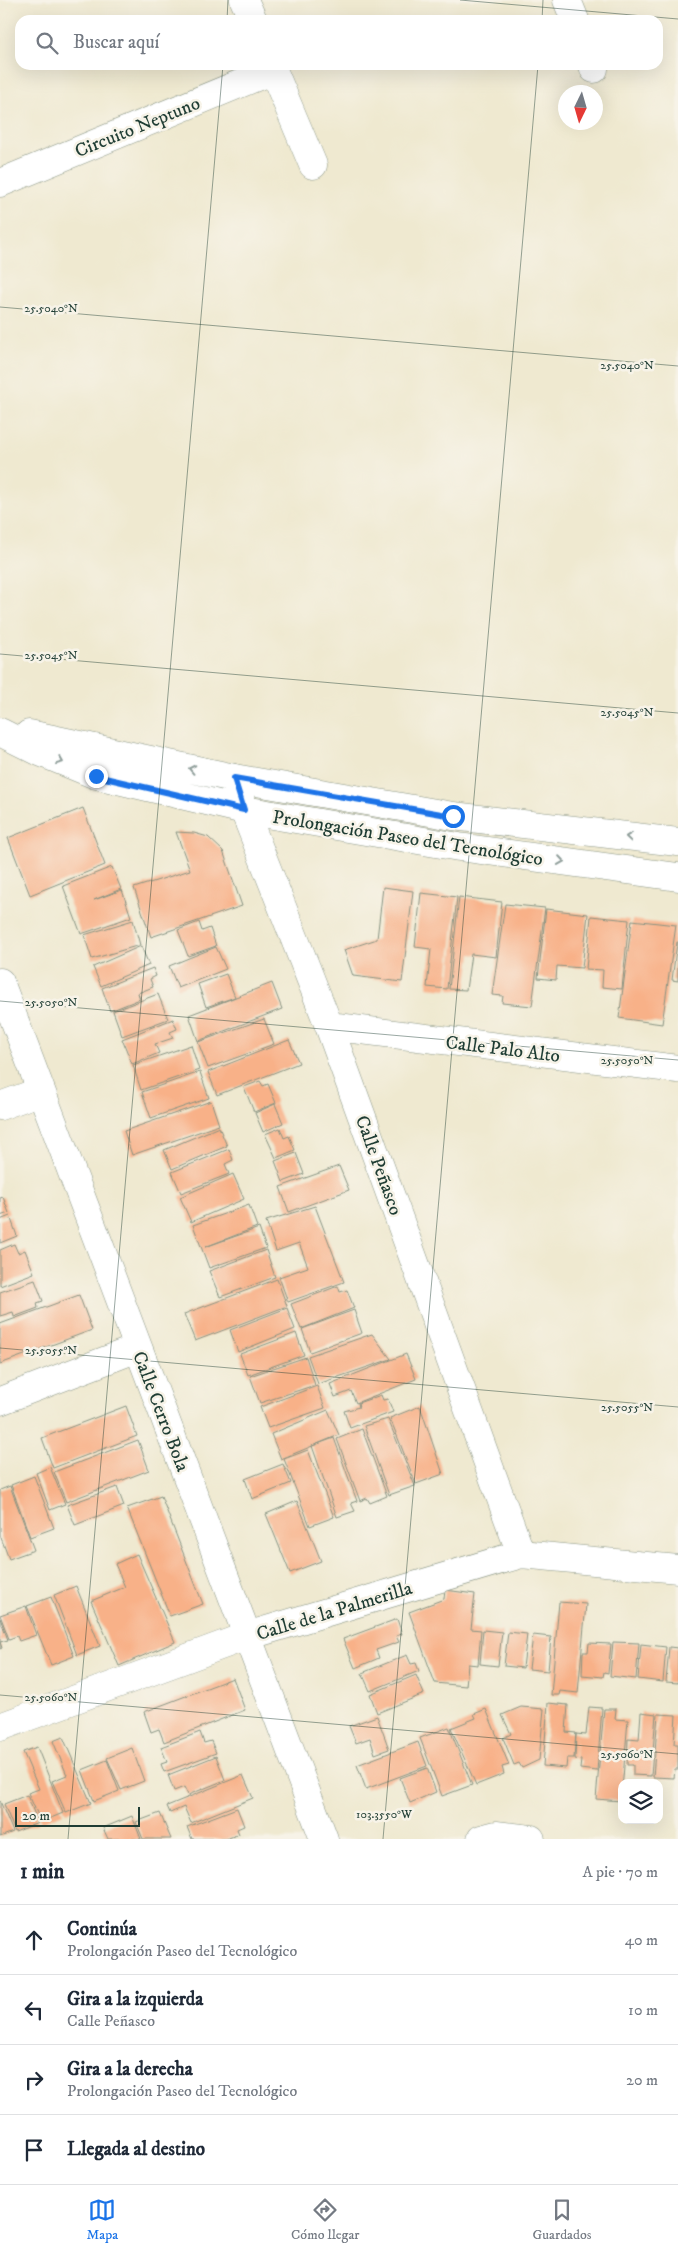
<!DOCTYPE html>
<html lang="es">
<meta charset="utf-8">
<style>
body{margin:0;font-family:"IM FELL DW Pica",serif;background:#f6f6f7;color:#1f2937}
.controls{position:absolute;right:15px;bottom:15px;display:grid;overflow:hidden;border-radius:10px;box-shadow:0 5px 20px #0002}
.controls button{width:45px;height:45px;display:grid;place-items:center;padding:0;border:0;border-bottom:1px solid #e0e1e3;background:#fff;color:#1f2937;font:25px sans-serif}
.compass{position:absolute;left:558px;top:85px;width:45px;height:45px;border-radius:50%;background:#fff;box-shadow:0 5px 20px #0002;rotate:185deg}
.scale{position:absolute;left:15px;bottom:12px;width:125px;box-sizing:border-box;padding-left:5px;border:2px solid #1f3d34;border-top:0;font-size:14px;line-height:18px;white-space:nowrap;color:#1f3d34;-webkit-text-stroke:4px #f7f3e8;paint-order:stroke}
.stop{position:absolute;width:15px;height:15px;margin:-11px;border:4px solid #1a73e8;border-radius:50%;background:#fff}
.stop.end{background:#1a73e8;border-color:#fff;box-shadow:0 1px 5px #0008}
.list{margin:0;padding:0;list-style:none}
h2{display:flex;justify-content:space-between;align-items:center;height:65px;margin:0;padding:0 20px;font-size:21px}
h2 small{font-size:16px;font-weight:400;color:#747a83}
.list li{display:grid;grid-template-columns:32px 1fr auto;gap:15px;align-items:center;box-sizing:border-box;height:70px;padding:0 20px;border-top:1px solid #e0e1e3}
.list b{display:block;font-size:19px;white-space:nowrap}
.list p{margin:0;font-size:16px;white-space:nowrap;color:#747a83}
.list em{font-size:16px;font-style:normal;color:#747a83}
.icon{flex:none;width:28px;height:28px;fill:none;stroke:currentColor;stroke-width:2;stroke-linecap:round;stroke-linejoin:round}
.map{position:relative;flex:none;width:678px;height:1839px;overflow:hidden}
.search{position:absolute;background:#fff;box-shadow:0 5px 20px #0002;left:15px;right:15px;top:15px;height:55px;display:flex;align-items:center;gap:12px;box-sizing:border-box;padding:0 18px;border-radius:15px;color:#747a83;font-size:19px}
.sheet{height:345px;background:#fff}
nav{display:flex;justify-content:space-around;align-items:center;box-sizing:border-box;height:70px;border-top:1px solid #e0e1e3;background:#fff;font-size:14px;color:#747a83}
nav a{display:grid;justify-items:center;gap:2px}
nav .on{color:#1a73e8}
.map>svg:first-child{display:block}
.building{fill:#f8b188}
.lines{fill:none;stroke-linecap:round;stroke-linejoin:round}
.street-casing{stroke:#879382;stroke-width:29}
.secondary-casing{stroke:#879382;stroke-width:29}
.street{stroke:#fff;stroke-width:28}
.secondary{stroke:#fff;stroke-width:28}
.oneway{stroke:#8f9e9a}
.route{stroke:#1a73e8;stroke-width:6}
.ticks{fill:none;stroke:#1f3d34;stroke-width:1;stroke-opacity:0.45}
.labels{text-anchor:middle;stroke-width:5;stroke-linejoin:round;paint-order:stroke}
.street-label{font-size:19px;fill:#1f3d34;stroke:#f7f3e8}
.ticks-label{font-size:12px;text-anchor:middle;fill:#1f3d34;stroke:#f7f3e8;stroke-width:5;stroke-linejoin:round;paint-order:stroke}
</style>
<div class="map">
<svg width="678" height="1839" viewBox="0 0 678 1839">
<rect width="100%" height="100%" fill="#f7f3e8"/>
<filter id="ink" filterUnits="userSpaceOnUse"><feTurbulence type="fractalNoise" baseFrequency=".02" numOctaves="2"/><feDisplacementMap in="SourceGraphic" scale="10" xChannelSelector="R" yChannelSelector="G"/><feConvolveMatrix kernelMatrix="1 2 1 2 8 2 1 2 1" color-interpolation-filters="sRGB"/></filter>
<filter id="wash" filterUnits="userSpaceOnUse"><feTurbulence type="fractalNoise" baseFrequency=".0096" numOctaves="4" result="noise"/><feDisplacementMap in="SourceGraphic" scale="20" xChannelSelector="R" yChannelSelector="G"/><feGaussianBlur stdDeviation="1.12" result="paint"/><feColorMatrix in="noise" values="0 0 0 0 0 0 0 0 0 0 0 0 0 0 0 0 0 1.4 0 .05"/><feComposite in="paint" operator="in"/></filter>
<g filter="url(#wash)">
<rect width="100%" height="100%" fill="#efe9d0"/>
<g id="blocks">
<!-- building -->
<path class="building" d="M83,808L105,865L30,895L8,838Z
M176,832L194,833L208,837L223,851L242,906L151,937L134,888L190,870Z
M112,867L121,889L94,900L122,890L131,917L81,934L63,886Z
M383,887L413,891L402,982L353,976L344,950L377,939Z
M421,893L457,897L447,989L427,987L431,949L415,947Z
M459,897L502,902L496,957L471,954L466,990L449,989Z
M505,904L545,908L532,1006L502,1003L503,996L492,995Z
M546,909L588,914L582,968L557,966L556,980L538,978Z
M591,916L629,920L622,989L602,987L603,970L586,969Z
M133,920L140,945L92,959L84,935Z
M632,920L676,925L662,1024L619,1018Z
M199,922L202,931L210,928L216,946L188,956L178,930Z
M677,942H678V981L672,980Z
M141,946L149,965L101,986L93,967Z
M216,947L226,969L178,988L169,966Z
M153,968L156,976L150,979L153,987L138,993L140,999L110,1011L102,988Z
M226,974L235,997L206,1007L198,984Z
M272,983L282,1009L198,1041L189,1015Z
M158,994L168,1019L122,1036L113,1011Z
M173,1019L177,1029L170,1032L173,1038L155,1044L159,1053L132,1064L122,1039Z
M264,1019L274,1044L208,1068L198,1042Z
M289,1040L299,1063L217,1095L208,1072Z
M191,1045L199,1070L141,1090L133,1065Z
M200,1072L209,1098L151,1118L142,1092Z
M260,1081L263,1086L268,1084L276,1103L254,1112L244,1087Z
M211,1101L219,1125L132,1155L124,1131Z
M275,1104L283,1123L263,1132L255,1113Z
M219,1127L227,1146L172,1169L164,1150Z
M280,1128L284,1138L289,1136L295,1150L276,1158L265,1134Z
M229,1149L233,1160L225,1164L229,1174L181,1193L172,1172Z
M296,1153L304,1174L283,1182L275,1161Z
M339,1166L349,1190L289,1212L280,1187Z
M233,1174L244,1199L191,1222L180,1197Z
M3,1197L9,1213L0,1216V1198Z
M249,1205L257,1227L205,1247L259,1228L266,1248L209,1268L193,1225Z
M315,1206L344,1282L288,1302L279,1277L308,1267L299,1243L276,1251L266,1221Z
M10,1216L17,1236L0,1243V1220Z
M14,1244L18,1253L25,1250L34,1273L0,1286V1250Z
M266,1250L275,1277L220,1297L209,1271Z
M277,1279L287,1306L195,1341L184,1314Z
M35,1280L43,1301L37,1303L38,1308L14,1317L13,1312L0,1316V1292Z
M338,1286L340,1292L347,1290L354,1308L301,1329L291,1304Z
M79,1295L92,1330L0,1364V1324Z
M287,1308L295,1329L238,1352L230,1330Z
M354,1310L362,1333L310,1352L302,1329Z
M296,1333L304,1355L248,1375L240,1354Z
M372,1334L391,1359L318,1384L308,1356Z
M406,1354L416,1379L356,1403L351,1391L335,1397L330,1384Z
M306,1357L315,1385L260,1403L250,1376Z
M317,1386L325,1408L268,1428L260,1407Z
M381,1395L383,1400L388,1399L393,1412L350,1428L344,1411L359,1407L358,1403Z
M126,1406L137,1436L53,1468L42,1438Z
M420,1406L443,1474L416,1484L390,1418Z
M328,1410L339,1435L281,1459L271,1434Z
M388,1419L415,1486L389,1495L364,1426Z
M362,1429L387,1496L370,1503L367,1498L360,1501L337,1439Z
M334,1438L357,1501L351,1503L355,1511L337,1517L312,1446Z
M138,1440L149,1470L66,1502L54,1472Z
M308,1450L334,1517L310,1526L284,1459Z
M283,1464L291,1483L252,1499L245,1479Z
M50,1467L65,1504L50,1510L36,1473Z
M34,1476L54,1528L30,1537L11,1485Z
M10,1486L34,1550L9,1559L0,1535V1490Z
M117,1487L124,1506L75,1525L67,1505Z
M161,1496L203,1604L170,1616L127,1508Z
M297,1501L321,1561L290,1573L266,1514Z
M137,1554L175,1642L119,1666L91,1601L125,1587L115,1564Z
M76,1586L100,1646L77,1655L54,1595Z
M445,1590L475,1594L471,1629L481,1630L478,1665L468,1664L466,1686L435,1683L409,1612L444,1599Z
M51,1597L74,1656L51,1665L27,1606Z
M559,1602L586,1604L578,1693L560,1691L559,1695H551Z
M26,1606L36,1635L19,1641L17,1636L9,1639L0,1615Z
M0,1618L8,1640L0,1642L2,1648L0,1649Z
M397,1619L402,1634L396,1636L399,1642L376,1650L379,1658L355,1668L343,1639Z
M483,1630L502,1632L498,1666L480,1664Z
M508,1632L527,1634L523,1668L504,1666Z
M533,1635L551,1637L548,1671L529,1669Z
M613,1642L639,1643L636,1679L610,1676Z
M589,1643L611,1644L608,1673L604,1672L603,1677L582,1675L583,1652H588Z
M641,1644L666,1647L663,1682L638,1679Z
M669,1647L678,1648V1683L666,1682Z
M407,1655L411,1664L416,1663L419,1671L370,1691L362,1673Z
M416,1675L424,1694L377,1713L370,1694Z
M233,1678L245,1710L164,1742L159,1729L151,1732L144,1712Z
M548,1703L568,1705L566,1732L576,1733L574,1758H567L566,1768L543,1766Z
M521,1707L544,1709L539,1760L522,1768L519,1763L514,1765L503,1738L511,1734L502,1715Z
M589,1707L602,1708L597,1771L580,1769L581,1760L575,1759L576,1734L586,1735Z
M486,1709L509,1765L502,1767L504,1774L476,1785L451,1728L476,1718L474,1714Z
M604,1709H616L615,1719L628,1720L621,1801L596,1799Z
M641,1712L656,1714L651,1776L633,1775V1765H627L628,1739L639,1740Z
M658,1714L676,1715L674,1744H678V1769H675L674,1778L653,1777Z
M377,1716L389,1749L375,1754L370,1738L356,1743L349,1726Z
M449,1727L472,1785L442,1796L420,1738Z
M200,1732L204,1743L211,1741L216,1753L164,1772L161,1764L167,1762L161,1747Z
M63,1737L91,1803L66,1813L52,1781L67,1775L53,1741Z
M418,1742L427,1766L366,1789L357,1765Z
M37,1747L63,1813L41,1822L28,1793L39,1789L23,1752Z
M132,1748L144,1781L121,1790L107,1758Z
M216,1756L225,1780L188,1795L184,1787L174,1791L168,1775Z
M107,1760L119,1791L94,1801L82,1770Z
M427,1768L436,1792L410,1803L400,1778Z
M243,1775L253,1798L191,1823L184,1807L170,1813L167,1806Z
M27,1795L38,1823L15,1832L4,1804Z
M0,1801L13,1832L0,1837Z
M237,1808L244,1826L237,1829L239,1834L226,1839H192L187,1827Z
M160,1813L171,1839H143L136,1822Z
M132,1816L141,1839H108L103,1828Z"/>
</g>
</g>
<g filter="url(#ink)">
<use href="#blocks" fill-opacity="0" stroke="#879382" stroke-width="1"/>
<g class="lines">
<defs>
<path id="street" d="M244,0L253,20
M567,0L575,20
M271,65L313,165
M593,65L594,69
M0,183L273,70
M234,778L244,810L329,1026L521,1554
M0,982L324,1839
M329,1026L678,1069
M0,1106L41,1091
M0,1401L138,1348
M0,1727L247,1636L521,1554L678,1569
M481,1839L496,1835L531,1839"/>
<path id="secondary" d="M0,732L40,752L96,775L244,810L459,847L678,877
M29,734L234,778L453,816L678,842"/>
</defs>
<!-- street casing -->
<use href="#street" class="street-casing"/>
<!-- secondary casing -->
<use href="#secondary" class="secondary-casing"/>
<!-- street -->
<use href="#street" class="street"/>
<!-- secondary -->
<use href="#secondary" class="secondary"/>
</g>
<!-- one-way arrows -->
<defs><path id="oneway-chevron" d="M-2-3.5L2.5 0L-2 3.5" fill="none" stroke-width="1.6" stroke-linecap="round" stroke-linejoin="round" transform="scale(1.25)"/></defs>
<g class="oneway">
<use href="#oneway-chevron" transform="translate(60 761) rotate(22)"/>
<use href="#oneway-chevron" transform="translate(192 769) rotate(-168)"/>
<use href="#oneway-chevron" transform="translate(629 837) rotate(-174)"/>
<use href="#oneway-chevron" transform="translate(561 861) rotate(8)"/>
</g>
</g>
<g class="lines" filter="url(#ink)">
<!-- route -->
<path class="route" d="M96,776L244,810L234,778L453,816"/>
</g>
<!-- ticks -->
<path class="ticks" d="M460,0L678,19M227,20L228,0M542,20L543,0M0,307L678,366M0,654L678,713M0,1001L678,1060M0,1348L678,1407M0,1695L678,1754M68,1839L223,65M383,1839L538,65"/>
<g class="labels">
<!-- street labels -->
<g class="street-label">
<text transform="translate(137 126) rotate(-22)" y="7">Circuito Neptuno</text>
<text transform="translate(408 837) rotate(9)" y="7">Prolongación Paseo del Tecnológico</text>
<text transform="translate(503 1048) rotate(7)" y="7">Calle Palo Alto</text>
<text transform="translate(380 1165) rotate(70)" y="7">Calle Peñasco</text>
<text transform="translate(162 1411) rotate(69)" y="7">Calle Cerro Bola</text>
<text transform="translate(334 1610) rotate(-17)" y="7">Calle de la Palmerilla</text>
</g>
</g>
<g class="ticks-label">
<text x="51" y="312">25.5040°N</text>
<text x="627" y="369">25.5040°N</text>
<text x="51" y="659">25.5045°N</text>
<text x="627" y="716">25.5045°N</text>
<text x="51" y="1006">25.5050°N</text>
<text x="627" y="1064">25.5050°N</text>
<text x="51" y="1354">25.5055°N</text>
<text x="627" y="1411">25.5055°N</text>
<text x="51" y="1701">25.5060°N</text>
<text x="627" y="1758">25.5060°N</text>
<text x="384" y="1818">103.3550°W</text>
</g>
</svg>
<div class="controls">
<button><svg class="icon" aria-label="layers" viewBox="0 0 24 24"><path d="M12 4l9 5-9 5-9-5zM3 14l9 5 9-5"/></svg></button>
</div>
<svg class="compass" viewBox="-18 -18 36 36"><path d="M0-13l5 13h-10z" fill="#e53935"/><path d="M0 13l5-13h-10z" fill="#747a83"/></svg>
<div class="scale">20 m</div>
<div class="stop" style="left:453px;top:816px"></div>
<div class="stop end" style="left:96px;top:776px"></div>
<div class="search"><svg class="icon" aria-label="search" viewBox="0 0 24 24"><circle cx="10" cy="10" r="6"/><path d="M15 15l6 6"/></svg>Buscar aquí</div>
</div>
<section class="sheet">
<h2>1 min<small>A pie · 70 m</small></h2>
<ul class="list">
<li><svg class="icon" aria-label="ahead" viewBox="0 0 24 24"><path d="M12 20V5M6 11l6-6 6 6"/></svg><div><b>Continúa</b><p>Prolongación Paseo del Tecnológico</p></div><em>40 m</em></li>
<li><svg class="icon" aria-label="left" viewBox="0 0 24 24"><path d="M17 20v-9H6M10 6l-5 5 5 5"/></svg><div><b>Gira a la izquierda</b><p>Calle Peñasco</p></div><em>10 m</em></li>
<li><svg class="icon" aria-label="right" viewBox="0 0 24 24"><path d="M7 20v-9h11M14 6l5 5-5 5"/></svg><div><b>Gira a la derecha</b><p>Prolongación Paseo del Tecnológico</p></div><em>20 m</em></li>
<li><svg class="icon" aria-label="arrive" viewBox="0 0 24 24"><path d="M6 21V4h12l-3 4 3 4H6"/></svg><div><b>Llegada al destino</b></div></li>
</ul>
</section>
<nav>
<a class="on"><svg class="icon" aria-label="map" viewBox="0 0 24 24"><path d="M3 6l6-2 6 2 6-2v14l-6 2-6-2-6 2zM9 4v14M15 6v14"/></svg>Mapa</a>
<a><svg class="icon" aria-label="directions" viewBox="0 0 24 24"><path d="M12 3l9 9-9 9-9-9zM9 14v-3h6M13 9l2 2-2 2"/></svg>Cómo llegar</a>
<a><svg class="icon" aria-label="saved" viewBox="0 0 24 24"><path d="M7 4h10v16l-5-4-5 4z"/></svg>Guardados</a>
</nav>
